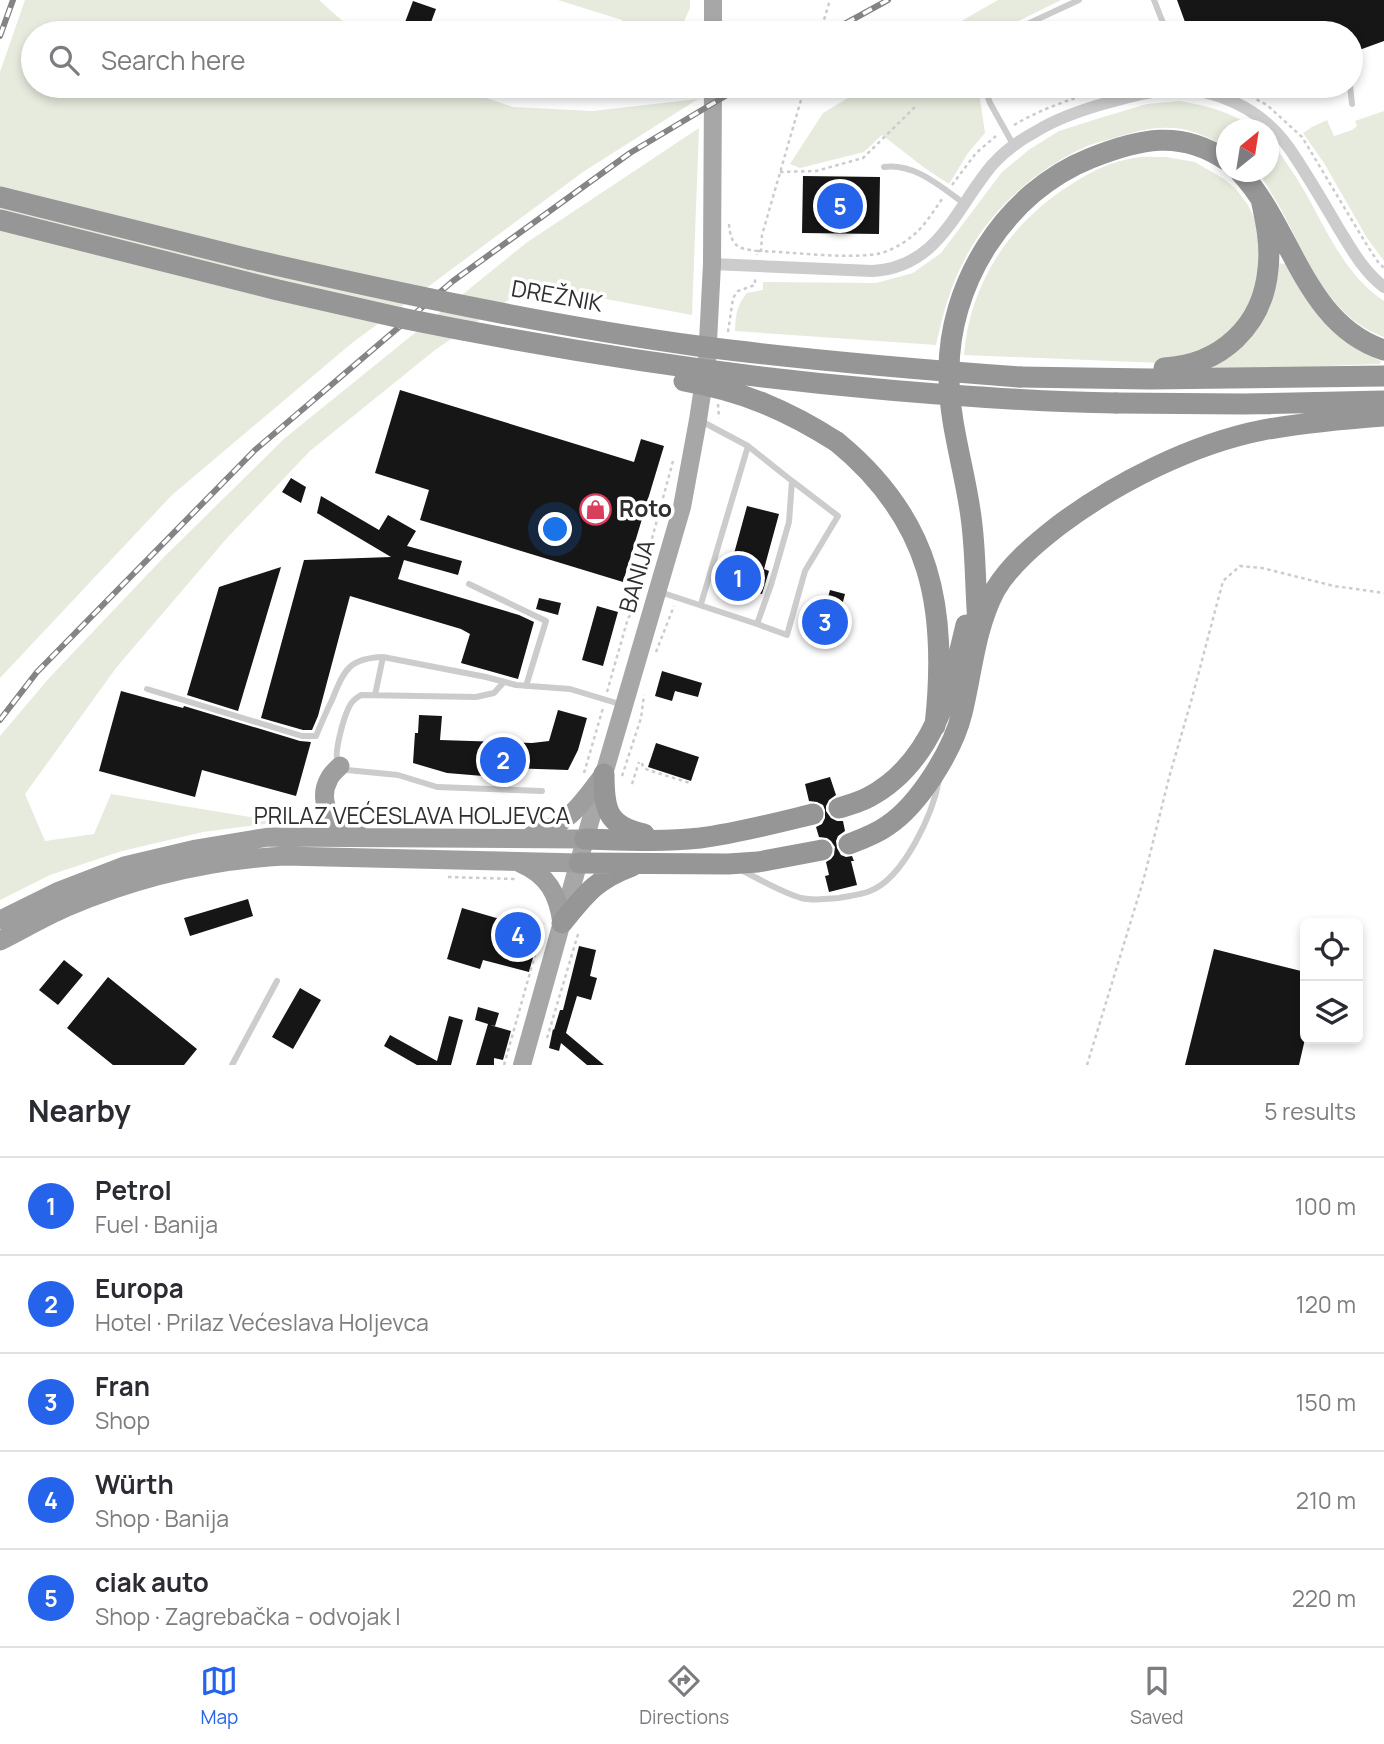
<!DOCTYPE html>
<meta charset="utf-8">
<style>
body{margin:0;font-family:Manrope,sans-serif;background:#f2f2f3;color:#2b2b33}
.controls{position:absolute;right:21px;bottom:21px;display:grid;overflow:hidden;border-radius:10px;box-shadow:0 4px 10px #0003}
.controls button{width:63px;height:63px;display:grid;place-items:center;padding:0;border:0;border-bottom:2px solid #e1e1e2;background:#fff;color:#2b2b33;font:35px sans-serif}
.compass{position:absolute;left:1216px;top:119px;width:63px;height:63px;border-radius:50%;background:#fff;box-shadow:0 4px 10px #0003;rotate:30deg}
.you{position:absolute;left:556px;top:530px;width:24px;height:24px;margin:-18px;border:5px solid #fff;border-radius:50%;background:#1a73e8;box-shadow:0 0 0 10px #1a73e833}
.badge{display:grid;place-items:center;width:46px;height:46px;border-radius:50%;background:#2563eb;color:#fff;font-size:23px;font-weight:700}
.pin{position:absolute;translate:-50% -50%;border:4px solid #fff;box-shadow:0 2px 7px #0006}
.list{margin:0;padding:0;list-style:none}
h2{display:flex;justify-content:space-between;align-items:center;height:91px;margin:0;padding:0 28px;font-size:30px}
h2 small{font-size:23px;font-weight:400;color:#7c7c81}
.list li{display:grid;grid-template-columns:46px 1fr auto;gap:21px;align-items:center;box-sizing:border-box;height:98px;padding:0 28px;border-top:2px solid #e1e1e2}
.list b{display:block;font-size:26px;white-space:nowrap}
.list p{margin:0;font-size:23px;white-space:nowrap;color:#7c7c81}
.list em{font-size:23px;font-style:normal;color:#7c7c81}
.icon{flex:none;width:38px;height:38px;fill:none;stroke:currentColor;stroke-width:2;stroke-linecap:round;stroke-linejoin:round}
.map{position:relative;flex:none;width:1384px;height:1065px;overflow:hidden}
.search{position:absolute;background:#fff;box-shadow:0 4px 10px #0003;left:21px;right:21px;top:21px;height:77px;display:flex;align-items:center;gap:18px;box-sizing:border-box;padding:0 24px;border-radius:38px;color:#7c7c81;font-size:26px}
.sheet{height:581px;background:#fff}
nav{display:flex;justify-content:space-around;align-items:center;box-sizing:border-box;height:98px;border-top:2px solid #e1e1e2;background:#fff;font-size:19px;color:#7c7c81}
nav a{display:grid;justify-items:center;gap:4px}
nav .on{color:#2563eb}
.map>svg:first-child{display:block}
.green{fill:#e6ebde}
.building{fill:#161616}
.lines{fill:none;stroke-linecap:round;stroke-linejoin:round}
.path{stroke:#ccc;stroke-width:2.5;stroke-dasharray:3.5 3.5;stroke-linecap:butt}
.service{stroke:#ccc;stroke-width:6}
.minor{stroke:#ccc;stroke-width:12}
.primary{stroke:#a7a7a7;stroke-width:18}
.trunk{stroke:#9e9e9e;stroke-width:19}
.motorway{stroke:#969696;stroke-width:21}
.rail-casing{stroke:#848484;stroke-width:6}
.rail{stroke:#fff;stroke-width:3.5;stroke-dasharray:10;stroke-linecap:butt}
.motorway-bridge{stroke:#969696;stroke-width:21}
.labels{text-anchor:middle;stroke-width:7;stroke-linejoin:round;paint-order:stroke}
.street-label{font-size:23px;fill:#2f2f2f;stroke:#fff}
.poi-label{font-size:23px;font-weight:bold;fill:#2f2f2f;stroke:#fff;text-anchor:start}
</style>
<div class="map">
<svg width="1384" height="1065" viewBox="0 0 1384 1065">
<rect width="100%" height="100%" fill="#fff"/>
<!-- green -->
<path class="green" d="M25,0H319L356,33H33V86H451L513,107L593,111L698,99L583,172L352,343L172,495L0,678V72Z
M558,0H690V8L679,33C660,33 634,38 622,20Z
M998,0H1061L994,33H945L951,27Z
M852,86H978L985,133L968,153L949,184L926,169L882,135L864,152L800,168L790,164L823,113L853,95L848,89Z
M1180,101C1207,106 1233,112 1254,129L1226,130V147C1212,139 1198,132 1182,129C1158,125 1136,131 1114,138C1104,141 1093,143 1083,148C1036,170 992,208 967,255C951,283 943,314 936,345L735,331C736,314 736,307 747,293L763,290V282L876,283L913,273L941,253L1002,172L1030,149L1059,131L1103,117L1147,104Z
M1384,111V261L1367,238L1324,163L1303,133L1312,127L1327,120L1334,136L1352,130L1357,126L1355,121Z
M699,128L692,315L530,285L435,350L310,451L227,538L116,668L25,794L45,841L94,834L111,794L280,822L203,832L122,851L50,875L0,900V736L50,677L165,556L285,438L526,243Z
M1269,141L1275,146C1285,161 1296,176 1305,192C1327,231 1345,275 1384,301V337C1323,315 1305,250 1275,199C1269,190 1264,179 1257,172H1268Z
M1166,157L1195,162L1224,179L1236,189L1248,205L1256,222L1262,241L1257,296L1225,341L1160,363L964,355C970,281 1012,220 1075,182C1092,171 1113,161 1134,158C1144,156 1155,157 1166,157Z
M1278,263L1287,264C1307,310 1335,341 1381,361L1380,364C1319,366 1260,370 1199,371L1223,359Z"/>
<!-- building -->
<path class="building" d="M1177,0H1384V41L1351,53V33H1189Z
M413,1L436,9L427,33H401Z
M471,22L500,29V33H468Z
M803,176L880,177L879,234L802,233Z
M400,390L634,462L641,439L664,446L623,582L420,520L429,490L375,473Z
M291,478L306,487L301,503L282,492Z
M321,496L379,530L388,515L416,531L407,546L462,561L458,575L404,560L398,579L519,615L534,622L518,679L461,663L470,634L461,629L350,596L318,716L312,730H303L261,718L304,560L391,557L317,513Z
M747,506L779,514L764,569L769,571L762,594L718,582L724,558L732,561Z
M281,567L238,711L187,695L219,587Z
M830,590L845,594L839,617L824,612Z
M539,598L561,603L558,615L536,609Z
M597,606L618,612L603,666L582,660Z
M816,610L830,614L824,638L809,634Z
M662,671L702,683L698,697L675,691L672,701L655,696Z
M121,691L183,708L184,706L300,741L311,742L296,796L202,770L195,797L99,771Z
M558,710L587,718L578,750L568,770L506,768L505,774L495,777L447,773L413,763L415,733H418L419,715L442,716L440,740L532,743L549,741Z
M656,743L699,757L691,781L648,767Z
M830,777L836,795L829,800L826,806V811L831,818L837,821H843L845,831L838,836L836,841L837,848L841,855L846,857L852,856L854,861H851L857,885L829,892L825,876L829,875L826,862L831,859L834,855L835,847L831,841L827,838L819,837L816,827L822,824L825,818V810L823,805L817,802L809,801L805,784Z
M248,899L253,916L190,936L184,918Z
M462,908L531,928L526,944L536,947L529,972L483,960L480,969L447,959Z
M579,946L596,950L590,976L597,978L591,1000L577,996L566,1033L604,1065H587L561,1043L559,1051L549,1048L553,1029L554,1030L560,1010H563Z
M1214,949L1305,972V1039L1299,1065H1185Z
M64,960L83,975L58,1005L39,990Z
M108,977L197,1049L184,1065H113L67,1028Z
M300,988L321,1000L293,1049L272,1037Z
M478,1007L499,1013L495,1026L490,1025L511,1031L503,1060L494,1058V1065H476L488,1024L475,1020Z
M449,1016L463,1020L451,1065H417L384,1046L390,1035L437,1061Z"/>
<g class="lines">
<!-- path -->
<path class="path" d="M820,33L830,0
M1232,86L1267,105L1302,137L1365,242L1378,262L1384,268
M1014,125C1046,106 1080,96 1116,86
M780,172L816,171L863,158L917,105
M952,185L976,153L996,136
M729,224C731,246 737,249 758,251L757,255
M758,251C795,252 842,259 877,254C888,252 903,244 911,237C924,227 933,212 942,199
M761,252L762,235L805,86
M728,332L733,298L738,291L755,285V279
M718,404L719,418
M646,573L647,557L673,461
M656,652L674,606
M607,692L628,618L637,607
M642,763L643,767L648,770L690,783
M584,773L603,708
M622,776L641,718L644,695
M632,784L639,762
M448,877L515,879
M547,1038L579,931
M504,1065L544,923
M1087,1065L1144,878L1170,774L1192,698L1223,581L1240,566L1262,568L1334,586L1384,593"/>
<!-- service -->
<path class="service" d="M1154,0L1167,33
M1008,33L1079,0
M984,86L990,103L1014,146
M1350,86L1352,104
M884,167C915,163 941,187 965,204
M469,584L546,621L526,686
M660,592L757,624L771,585L789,522L792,481L748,446L701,421
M701,604L748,446
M757,624L787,635L805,571L838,516L792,481
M504,682L494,693L476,697L361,695C356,698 351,702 349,707C344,717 333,754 338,763C340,767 343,768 347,770L398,775L437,787L542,791
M147,689L302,736H316C321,724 326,712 332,700C344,671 348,658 383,657L486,677L516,685L570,689L623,705
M375,695L383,657
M743,871C761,880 781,892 801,898C814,901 826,899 839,898C849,896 860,895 870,891C904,878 933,813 939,780
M232,1065L277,981"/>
<!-- minor -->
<path class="minor" d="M712,264L872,271C939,268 956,207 993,164C1005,151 1020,140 1035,132C1059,117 1087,108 1114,101C1131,96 1148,92 1165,90C1213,85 1262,109 1289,148C1307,174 1323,202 1339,229C1352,250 1364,272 1384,287"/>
<!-- primary -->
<path class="primary" d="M713,33V0
M522,1065L592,815L682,507L698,420L707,361L712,264L713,86"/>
<!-- trunk -->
<path class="trunk" d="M340,766C336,770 331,774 329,779C321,793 324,811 336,821C343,828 352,832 361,836
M532,835C571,823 581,804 604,774
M520,863C548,875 558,894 562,923
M0,920L59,891L124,866L196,849L269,837L585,839
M0,941C22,930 44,917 67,907C135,878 210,860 284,856L579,863"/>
<!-- motorway -->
<path class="motorway" d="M1240,172C1292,227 1304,324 1384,350
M0,197L249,259
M0,220L278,290L401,318
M1164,368C1221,365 1263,326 1268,269C1271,245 1266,222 1261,199
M1020,377L1150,379L1384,376
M1116,403L1243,404L1384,401
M837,442C932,520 948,608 935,726
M978,623C975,587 976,552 971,517C965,470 949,424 949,376C947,285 1005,192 1091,158C1139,139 1180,129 1226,160
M604,774C604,808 606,826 644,834
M839,808C849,805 860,802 869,797C933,763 951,689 966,625
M585,839C623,840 663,842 700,838C738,833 776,823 813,814
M849,844C862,839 876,834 887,826C919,805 953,750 962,713C972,672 975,628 995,590C1010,565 1035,544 1058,526C1115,483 1192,444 1263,430C1303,423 1343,419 1384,416
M579,863L728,864L758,862L822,850
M562,923C585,895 596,879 632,866"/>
<defs>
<path id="rail" d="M828,33L888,0
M0,36L13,0
M0,720L37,672L255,450L453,281L630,153L742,86"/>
</defs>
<!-- rail casing -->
<use href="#rail" class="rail-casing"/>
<!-- rail -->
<use href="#rail" class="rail"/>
<!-- motorway-bridge -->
<path class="motorway-bridge" d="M249,259C398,293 546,325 698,346C805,360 912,369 1020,377
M401,318C559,350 717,375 878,389C957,396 1036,402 1116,403
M684,381C742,391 787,410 837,442"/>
</g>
<!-- icons -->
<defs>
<symbol id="shop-ring" viewBox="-11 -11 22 22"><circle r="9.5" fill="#fff" stroke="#d83f5c" stroke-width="1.5"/><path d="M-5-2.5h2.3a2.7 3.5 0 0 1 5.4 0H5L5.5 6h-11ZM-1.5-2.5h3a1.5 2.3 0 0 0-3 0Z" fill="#d83f5c"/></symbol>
</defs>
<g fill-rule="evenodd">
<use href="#shop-ring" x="578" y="492" width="35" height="35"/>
</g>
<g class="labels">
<!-- street labels -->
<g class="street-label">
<text transform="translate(557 296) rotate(10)" y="8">DREŽNIK</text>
<text transform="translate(637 576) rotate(-74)" y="8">BANIJA</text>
<text x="412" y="824">PRILAZ VEĆESLAVA HOLJEVCA</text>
</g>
<!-- poi labels -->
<g class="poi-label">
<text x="619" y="517">Roto</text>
</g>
</g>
</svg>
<div class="controls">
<button><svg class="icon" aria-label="locate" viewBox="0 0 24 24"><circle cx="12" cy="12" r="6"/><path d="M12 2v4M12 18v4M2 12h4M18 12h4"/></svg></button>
<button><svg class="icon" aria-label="layers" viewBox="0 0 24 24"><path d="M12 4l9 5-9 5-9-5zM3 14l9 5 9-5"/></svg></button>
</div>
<svg class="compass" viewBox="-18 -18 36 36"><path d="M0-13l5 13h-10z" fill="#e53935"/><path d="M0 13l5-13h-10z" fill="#7c7c81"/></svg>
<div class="you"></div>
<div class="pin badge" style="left:738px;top:578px">1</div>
<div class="pin badge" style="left:503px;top:760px">2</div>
<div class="pin badge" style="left:825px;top:622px">3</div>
<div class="pin badge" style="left:518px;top:935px">4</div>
<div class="pin badge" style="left:840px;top:206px">5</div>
<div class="search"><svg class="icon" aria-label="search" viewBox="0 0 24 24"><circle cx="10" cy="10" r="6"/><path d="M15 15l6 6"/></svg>Search here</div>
</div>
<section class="sheet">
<h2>Nearby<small>5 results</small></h2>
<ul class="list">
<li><span class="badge">1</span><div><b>Petrol</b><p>Fuel · Banija</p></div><em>100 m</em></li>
<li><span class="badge">2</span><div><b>Europa</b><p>Hotel · Prilaz Većeslava Holjevca</p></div><em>120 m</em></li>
<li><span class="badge">3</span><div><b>Fran</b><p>Shop</p></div><em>150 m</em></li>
<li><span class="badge">4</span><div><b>Würth</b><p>Shop · Banija</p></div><em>210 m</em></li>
<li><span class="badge">5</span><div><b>ciak auto</b><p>Shop · Zagrebačka - odvojak I</p></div><em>220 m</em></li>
</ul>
</section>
<nav>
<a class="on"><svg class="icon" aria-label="map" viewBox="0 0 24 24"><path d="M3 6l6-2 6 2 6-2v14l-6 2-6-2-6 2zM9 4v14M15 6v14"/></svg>Map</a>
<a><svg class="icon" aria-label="directions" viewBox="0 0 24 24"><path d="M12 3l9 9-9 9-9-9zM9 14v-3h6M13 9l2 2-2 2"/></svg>Directions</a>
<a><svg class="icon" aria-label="saved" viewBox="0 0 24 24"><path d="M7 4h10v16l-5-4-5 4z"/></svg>Saved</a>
</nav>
